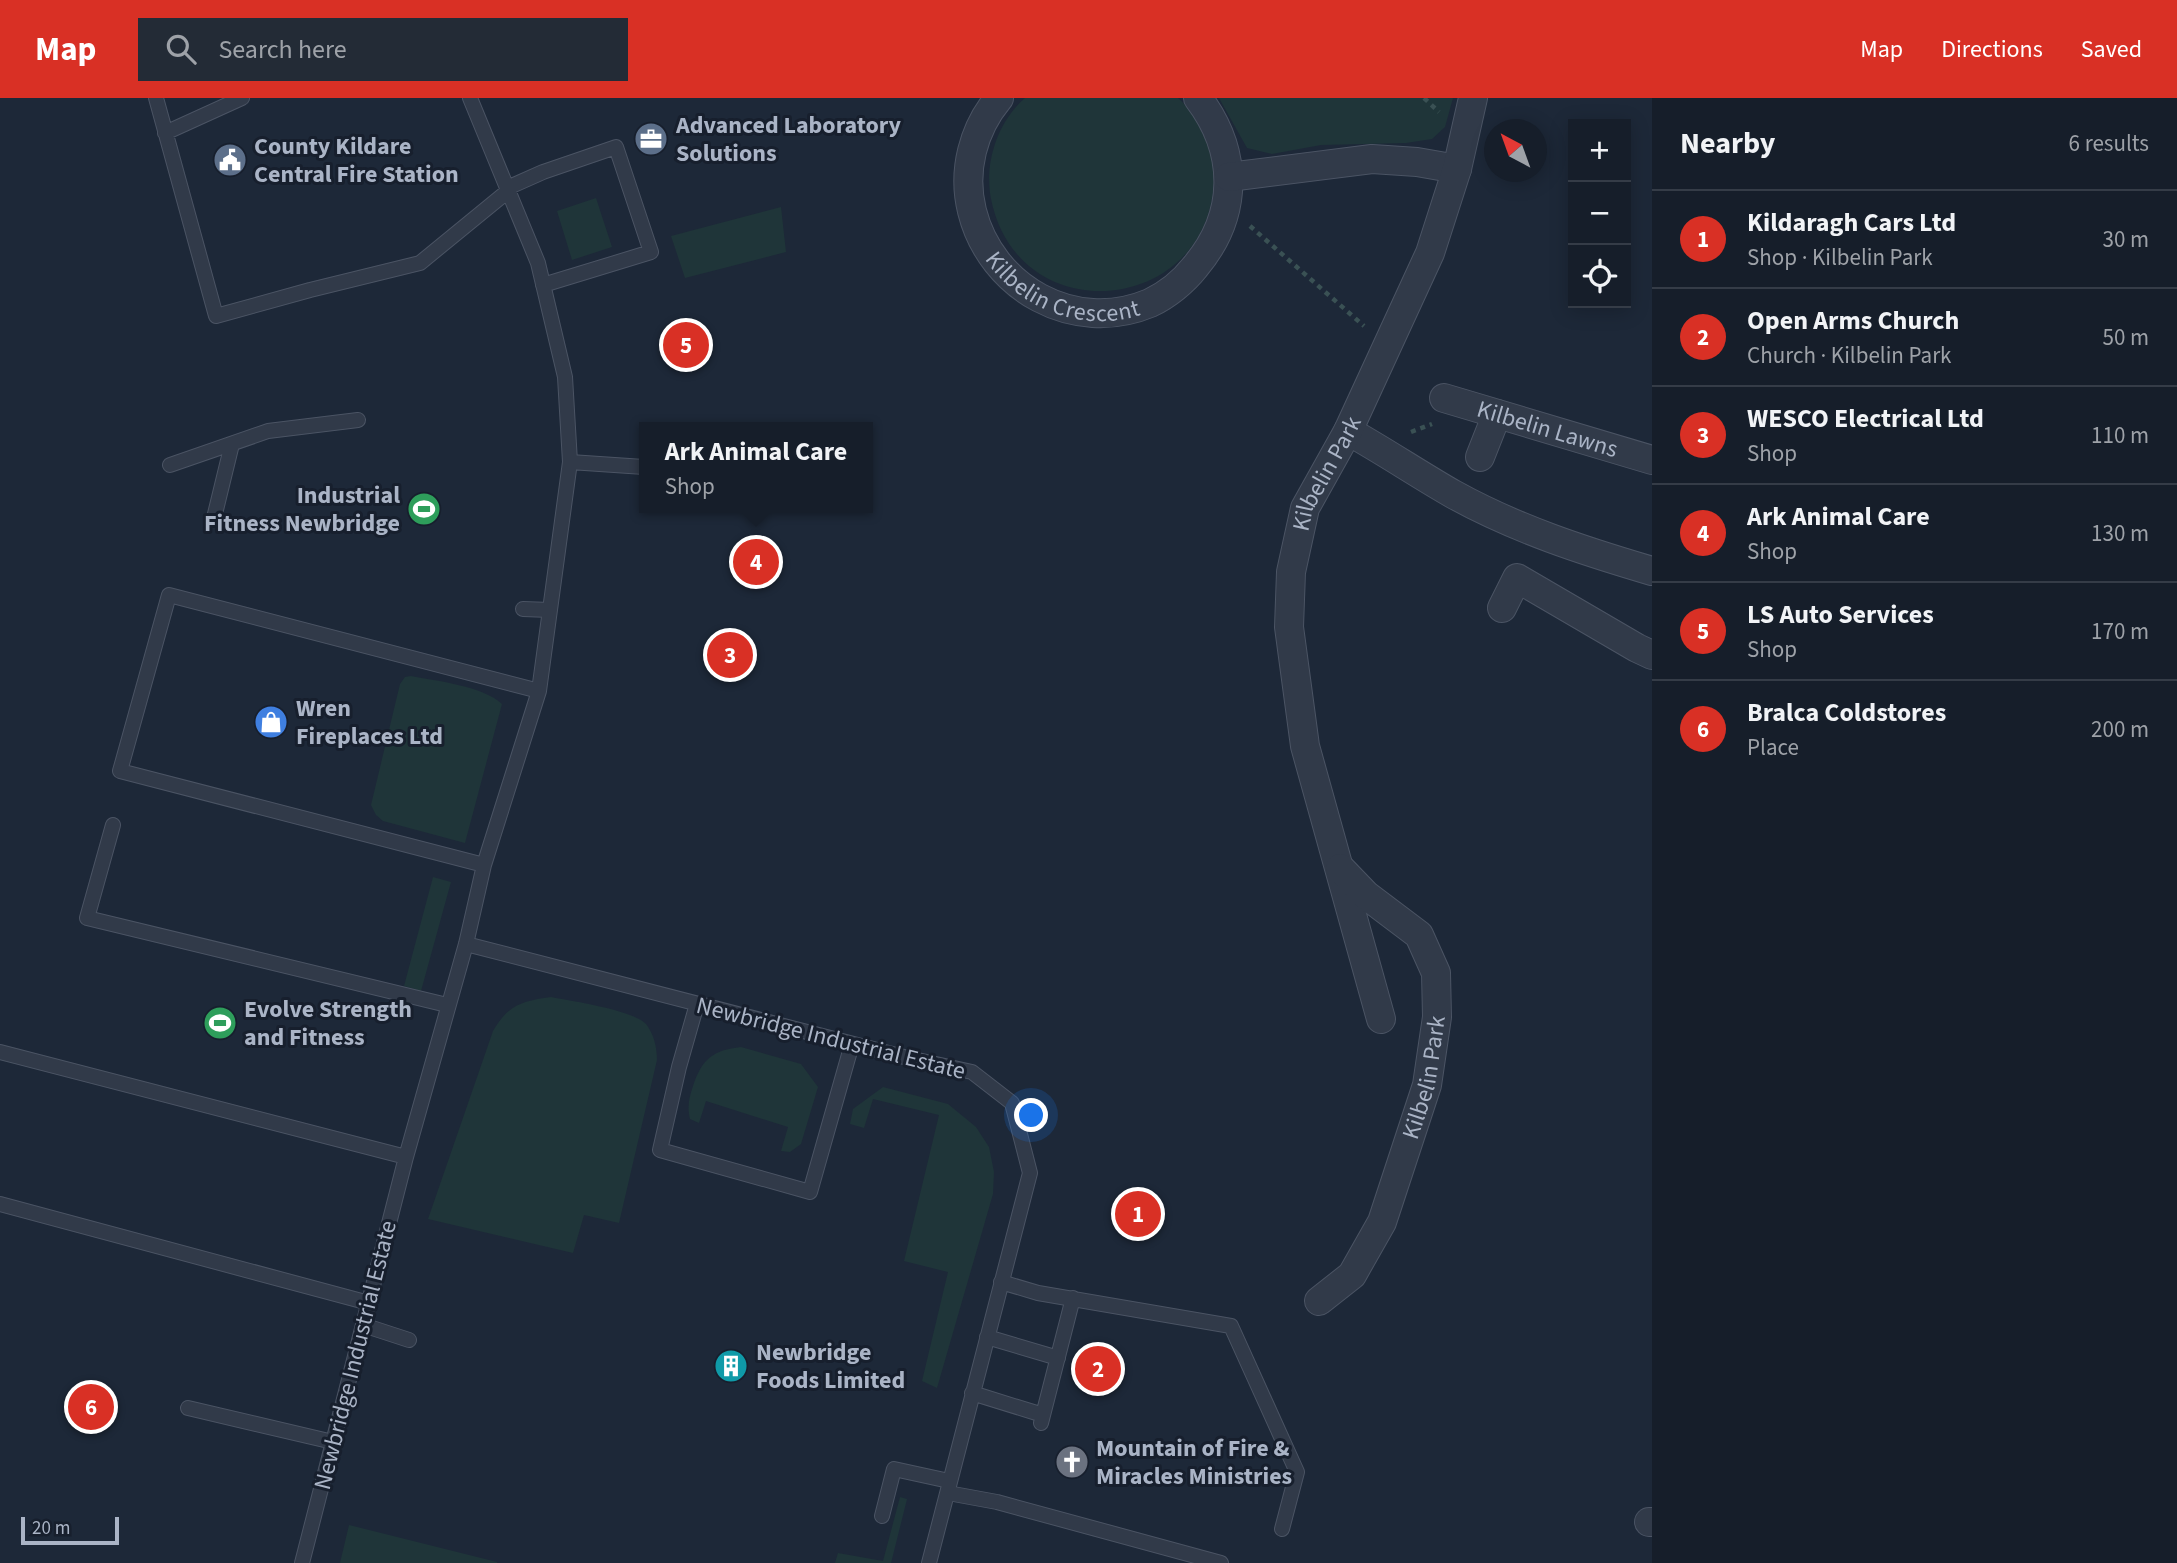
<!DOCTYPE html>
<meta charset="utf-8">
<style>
body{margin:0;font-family:"Source Sans 3",sans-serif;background:#232b36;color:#f1f3f6}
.controls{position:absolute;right:21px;top:21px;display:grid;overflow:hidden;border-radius:0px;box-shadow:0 4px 18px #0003}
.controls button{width:63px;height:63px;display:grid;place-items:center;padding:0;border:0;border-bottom:2px solid #353c47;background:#161e2a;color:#f1f3f6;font:35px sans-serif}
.compass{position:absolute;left:1484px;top:21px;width:63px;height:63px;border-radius:50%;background:#161e2a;box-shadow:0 4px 18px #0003;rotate:319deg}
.scale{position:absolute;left:21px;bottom:18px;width:98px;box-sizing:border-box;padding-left:7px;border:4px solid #aab4c6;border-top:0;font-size:19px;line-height:24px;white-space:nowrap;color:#aab4c6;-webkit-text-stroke:5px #171f2d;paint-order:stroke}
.you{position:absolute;left:1032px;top:1018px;width:24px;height:24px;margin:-18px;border:5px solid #fff;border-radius:50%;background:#1a73e8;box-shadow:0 0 0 10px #1a73e833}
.badge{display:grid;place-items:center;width:46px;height:46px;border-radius:50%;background:#d93025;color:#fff;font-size:23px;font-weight:700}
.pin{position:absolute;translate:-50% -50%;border:4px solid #fff;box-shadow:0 2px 7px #0006}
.popup{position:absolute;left:639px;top:324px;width:234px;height:91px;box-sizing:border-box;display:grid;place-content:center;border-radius:0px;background:#161e2a;filter:drop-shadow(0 2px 5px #0005);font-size:23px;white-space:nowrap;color:#9ea2a8}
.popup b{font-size:26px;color:#f1f3f6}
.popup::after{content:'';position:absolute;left:50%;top:100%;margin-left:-14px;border:14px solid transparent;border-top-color:#161e2a}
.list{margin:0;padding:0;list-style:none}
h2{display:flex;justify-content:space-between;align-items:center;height:91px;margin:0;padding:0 28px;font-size:30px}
h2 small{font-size:23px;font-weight:400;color:#9ea2a8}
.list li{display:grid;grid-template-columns:46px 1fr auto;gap:21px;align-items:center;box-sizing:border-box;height:98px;padding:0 28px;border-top:2px solid #353c47}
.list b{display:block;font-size:26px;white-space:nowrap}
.list p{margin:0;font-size:23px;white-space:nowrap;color:#9ea2a8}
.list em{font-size:23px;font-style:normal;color:#9ea2a8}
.icon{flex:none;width:38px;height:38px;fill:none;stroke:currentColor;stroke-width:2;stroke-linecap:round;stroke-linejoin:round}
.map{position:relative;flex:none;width:1652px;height:1465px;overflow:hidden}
header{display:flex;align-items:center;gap:42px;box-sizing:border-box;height:98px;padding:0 35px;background:#d93025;color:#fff}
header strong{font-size:33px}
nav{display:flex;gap:38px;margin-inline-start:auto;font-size:24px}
.search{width:490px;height:63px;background:#232b36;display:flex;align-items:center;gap:18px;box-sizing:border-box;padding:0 24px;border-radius:0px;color:#9ea2a8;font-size:26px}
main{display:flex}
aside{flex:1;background:#161e2a}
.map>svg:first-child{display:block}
.green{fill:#1f3539}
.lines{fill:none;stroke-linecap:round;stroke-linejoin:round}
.lane-casing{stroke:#4b5464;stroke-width:16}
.street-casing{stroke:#4b5464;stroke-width:30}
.path{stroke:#3a5154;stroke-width:4.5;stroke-dasharray:5 5;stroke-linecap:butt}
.lane{stroke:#313a49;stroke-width:14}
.street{stroke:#313a49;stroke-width:28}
.labels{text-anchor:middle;stroke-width:6;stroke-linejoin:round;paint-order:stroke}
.poi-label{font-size:24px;font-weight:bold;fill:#aab4c6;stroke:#171f2d;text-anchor:start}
.street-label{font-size:24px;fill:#aab4c6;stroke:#171f2d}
</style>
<header>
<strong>Map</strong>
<div class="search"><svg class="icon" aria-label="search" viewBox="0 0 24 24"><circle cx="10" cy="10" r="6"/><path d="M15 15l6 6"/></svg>Search here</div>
<nav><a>Map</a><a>Directions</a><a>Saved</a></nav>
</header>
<main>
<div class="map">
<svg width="1652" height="1465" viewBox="0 0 1652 1465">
<rect width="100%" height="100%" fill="#1d2838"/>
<!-- green -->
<path class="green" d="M1025,0H1178C1200,20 1214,50 1214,80C1211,217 1018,236 991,101C984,66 997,24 1025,0Z
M1219,0H1453L1445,29L1432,41L1406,45L1321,47L1272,56L1247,50Z
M596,100L612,149L572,162L557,113Z
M781,109L786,154L685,180L671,138Z
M411,578C437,583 483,588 502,606L465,745L383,723L376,717L371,707L400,586L405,579Z
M433,779L451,784L421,893L404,888Z
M551,899C571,903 633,912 646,926C654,936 657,950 657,962L619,1125L584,1117L573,1155L428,1121L493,933C508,907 522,903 551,899Z
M741,949L801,966L818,989L801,1046L790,1054L781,1053L788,1029L706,1003L699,1025L690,1021C687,1009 689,1000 693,988C702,961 713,952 741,949Z
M883,989L948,1006L976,1029L989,1049L994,1074L993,1096L937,1290L922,1283L948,1174L904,1163L939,1017L873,1001L864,1030L850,1026L853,1011Z
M900,1399L907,1401L891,1465H835L838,1455L883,1463Z
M349,1427L497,1464V1465H340Z"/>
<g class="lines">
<defs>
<path id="lane" d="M156,0L216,218L310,192L420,165L508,93
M165,35L242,0
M507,90L543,74L616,49L651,154L543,187
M570,364L644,369
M170,367L268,333L358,322
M214,420L232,346
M523,511L550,512
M113,727L87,820L447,907
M484,767L120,673L169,497L539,593
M466,846L904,959L972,974L1012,1005L1030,1075L929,1465
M697,906L679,969L660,1052L810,1094L852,946
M0,954L406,1059
M0,1106L369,1205
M1001,1184L1038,1195L1231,1228L1297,1374L1282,1431
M363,1227L409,1242
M987,1239L1058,1260
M972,1295L1043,1317
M188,1310L333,1344
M1041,1325L1073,1200
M948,1395L997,1404L1221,1465
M882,1418L894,1371L949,1383
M302,1465L406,1059L466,846L484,767L539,593L570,364L565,279L538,165L470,0"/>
<g id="street">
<path id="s1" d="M999,0C973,31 962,73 972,113C991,190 1074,237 1150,205C1167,197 1184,183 1195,169C1239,117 1239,54 1198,0"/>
<path d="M1229,79L1372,61L1417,64L1457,71"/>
<path id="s2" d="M1444,300L1652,362"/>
<path d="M1348,333C1384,353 1418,376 1453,396C1516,431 1584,453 1652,473"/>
<path d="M1480,359L1497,316"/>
<path d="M1502,510L1517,480L1637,550L1652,557"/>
<path id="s3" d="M1381,921L1305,648L1289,529L1291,474L1305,410L1348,333L1430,155L1457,71L1473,0"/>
<path id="s4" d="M1319,1203L1352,1177L1382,1124L1427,987L1437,919L1436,875L1419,837L1366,797L1340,770"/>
<path d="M1649,1424H1652"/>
</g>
</defs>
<!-- lane casing -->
<use href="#lane" class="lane-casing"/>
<!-- street casing -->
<use href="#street" class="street-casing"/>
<!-- path -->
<path class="path" d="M1424,0L1439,14
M1250,128L1364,228
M1411,334L1432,326"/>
<!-- lane -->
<use href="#lane" class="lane"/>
<!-- street -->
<use href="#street" class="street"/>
</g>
<!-- icons -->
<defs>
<symbol id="office-disc" viewBox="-11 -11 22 22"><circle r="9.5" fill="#5c6f8a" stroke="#171f2d"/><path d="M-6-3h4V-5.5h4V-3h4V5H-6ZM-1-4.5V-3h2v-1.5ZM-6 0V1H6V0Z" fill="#fff"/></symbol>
<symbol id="civic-disc" viewBox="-11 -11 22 22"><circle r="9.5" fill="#5c6f8a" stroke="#171f2d"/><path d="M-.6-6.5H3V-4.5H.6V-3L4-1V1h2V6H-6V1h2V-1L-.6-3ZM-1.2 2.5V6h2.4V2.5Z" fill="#fff"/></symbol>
<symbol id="stadium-disc" viewBox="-11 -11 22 22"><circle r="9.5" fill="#2e9e5b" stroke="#171f2d"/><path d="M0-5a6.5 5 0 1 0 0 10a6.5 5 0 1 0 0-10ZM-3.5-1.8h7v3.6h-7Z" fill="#fff"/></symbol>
<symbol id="shop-disc" viewBox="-11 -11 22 22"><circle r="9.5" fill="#3f7fe0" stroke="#171f2d"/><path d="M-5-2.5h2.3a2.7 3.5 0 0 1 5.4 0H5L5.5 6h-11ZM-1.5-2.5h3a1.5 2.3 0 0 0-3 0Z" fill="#fff"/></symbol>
<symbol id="building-disc" viewBox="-11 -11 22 22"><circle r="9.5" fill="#0f9aa8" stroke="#171f2d"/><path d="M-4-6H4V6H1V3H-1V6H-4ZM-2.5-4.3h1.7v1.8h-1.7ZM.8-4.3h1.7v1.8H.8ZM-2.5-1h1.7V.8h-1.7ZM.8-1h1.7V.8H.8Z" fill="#fff"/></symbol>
<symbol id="church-disc" viewBox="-11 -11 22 22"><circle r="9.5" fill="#6b7280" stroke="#171f2d"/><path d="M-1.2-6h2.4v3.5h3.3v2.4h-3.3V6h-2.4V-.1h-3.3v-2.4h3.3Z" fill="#fff"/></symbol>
</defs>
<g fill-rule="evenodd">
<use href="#office-disc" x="632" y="22" width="38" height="38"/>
<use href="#civic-disc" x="211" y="43" width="38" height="38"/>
<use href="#stadium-disc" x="405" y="392" width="38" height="38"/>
<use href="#shop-disc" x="252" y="605" width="38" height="38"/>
<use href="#stadium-disc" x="201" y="906" width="38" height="38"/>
<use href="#building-disc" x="712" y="1249" width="38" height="38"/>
<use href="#church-disc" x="1053" y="1345" width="38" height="38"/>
</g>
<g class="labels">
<!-- poi labels -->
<g class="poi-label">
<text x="676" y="35">Advanced Laboratory<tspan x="676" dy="28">Solutions</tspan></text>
<text x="254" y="56">County Kildare<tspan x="254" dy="28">Central Fire Station</tspan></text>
<text x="400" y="405" text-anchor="end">Industrial<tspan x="400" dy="28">Fitness Newbridge</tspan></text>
<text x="296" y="618">Wren<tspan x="296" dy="28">Fireplaces Ltd</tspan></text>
<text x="244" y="919">Evolve Strength<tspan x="244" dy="28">and Fitness</tspan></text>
<text x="756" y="1262">Newbridge<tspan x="756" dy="28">Foods Limited</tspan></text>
<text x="1096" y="1358">Mountain of Fire &amp;<tspan x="1096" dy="28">Miracles Ministries</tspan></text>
</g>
<!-- street labels -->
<g class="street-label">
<text dy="8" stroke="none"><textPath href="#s1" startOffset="252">Kilbelin Crescent</textPath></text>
<text dy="8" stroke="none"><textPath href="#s2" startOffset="108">Kilbelin Lawns</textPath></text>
<text dy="8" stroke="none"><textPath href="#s3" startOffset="564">Kilbelin Park</textPath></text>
<text transform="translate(831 940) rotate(14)" y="8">Newbridge Industrial Estate</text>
<text dy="8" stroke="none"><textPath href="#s4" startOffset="254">Kilbelin Park</textPath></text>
<text transform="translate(355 1257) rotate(-76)" y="8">Newbridge Industrial Estate</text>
</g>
</g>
</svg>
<div class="controls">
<button>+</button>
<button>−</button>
<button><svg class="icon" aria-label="locate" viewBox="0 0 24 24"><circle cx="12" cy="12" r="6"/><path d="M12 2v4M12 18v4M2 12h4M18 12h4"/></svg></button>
</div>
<svg class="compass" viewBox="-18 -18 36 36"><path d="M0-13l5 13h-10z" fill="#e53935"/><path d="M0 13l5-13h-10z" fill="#9ea2a8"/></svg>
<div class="scale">20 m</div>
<div class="you"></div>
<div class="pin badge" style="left:1138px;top:1116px">1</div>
<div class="pin badge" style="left:1098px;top:1271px">2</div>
<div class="pin badge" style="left:730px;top:557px">3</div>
<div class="pin badge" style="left:756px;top:464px">4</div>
<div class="popup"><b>Ark Animal Care</b>Shop</div>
<div class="pin badge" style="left:686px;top:247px">5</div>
<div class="pin badge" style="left:91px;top:1309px">6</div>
</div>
<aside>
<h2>Nearby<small>6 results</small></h2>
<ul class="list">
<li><span class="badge">1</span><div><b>Kildaragh Cars Ltd</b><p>Shop · Kilbelin Park</p></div><em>30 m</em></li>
<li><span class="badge">2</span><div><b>Open Arms Church</b><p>Church · Kilbelin Park</p></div><em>50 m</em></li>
<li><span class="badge">3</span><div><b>WESCO Electrical Ltd</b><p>Shop</p></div><em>110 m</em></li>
<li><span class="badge">4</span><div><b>Ark Animal Care</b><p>Shop</p></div><em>130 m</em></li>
<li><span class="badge">5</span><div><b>LS Auto Services</b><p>Shop</p></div><em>170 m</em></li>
<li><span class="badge">6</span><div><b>Bralca Coldstores</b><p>Place</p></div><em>200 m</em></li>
</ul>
</aside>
</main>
